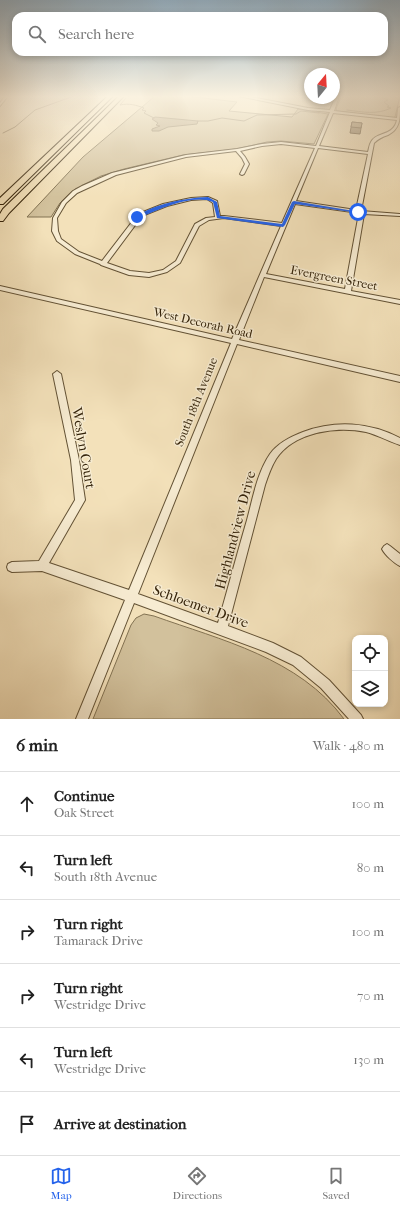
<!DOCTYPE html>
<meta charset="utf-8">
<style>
body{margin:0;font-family:"IM FELL French Canon",serif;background:#f6f6f6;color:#222}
.controls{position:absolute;right:12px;bottom:12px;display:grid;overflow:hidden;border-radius:8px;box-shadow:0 2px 6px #0003}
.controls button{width:36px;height:36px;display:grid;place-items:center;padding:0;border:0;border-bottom:1px solid #e0e0e0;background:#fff;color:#222;font:20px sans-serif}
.compass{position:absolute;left:304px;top:68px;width:36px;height:36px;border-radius:50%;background:#fff;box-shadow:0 2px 6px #0003;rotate:18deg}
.stop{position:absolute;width:12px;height:12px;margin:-9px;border:3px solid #2563eb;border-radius:50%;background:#fff}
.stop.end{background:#2563eb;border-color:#fff;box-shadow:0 1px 4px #0008}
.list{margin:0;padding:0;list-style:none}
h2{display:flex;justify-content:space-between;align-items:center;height:52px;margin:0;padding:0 16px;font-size:17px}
h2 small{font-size:13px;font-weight:400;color:#767676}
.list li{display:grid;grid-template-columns:26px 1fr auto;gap:12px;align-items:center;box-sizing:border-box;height:64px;padding:0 16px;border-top:1px solid #e0e0e0}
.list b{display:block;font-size:15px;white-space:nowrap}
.list p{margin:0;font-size:13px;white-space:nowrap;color:#767676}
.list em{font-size:13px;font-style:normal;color:#767676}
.icon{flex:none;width:22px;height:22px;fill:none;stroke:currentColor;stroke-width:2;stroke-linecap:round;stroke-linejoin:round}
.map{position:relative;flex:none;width:400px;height:719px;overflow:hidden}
.search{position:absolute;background:#fff;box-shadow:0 2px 6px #0003;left:12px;right:12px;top:12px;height:44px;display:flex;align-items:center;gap:10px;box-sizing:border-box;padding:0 14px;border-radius:12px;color:#767676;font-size:15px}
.sheet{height:436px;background:#fff}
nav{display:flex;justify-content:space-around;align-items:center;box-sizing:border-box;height:56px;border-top:1px solid #e0e0e0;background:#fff;font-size:11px;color:#767676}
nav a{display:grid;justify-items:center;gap:2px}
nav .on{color:#2563eb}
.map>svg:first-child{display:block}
.green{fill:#d2c19c;stroke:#827252}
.water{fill:#b2a07e;stroke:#7f6e4f}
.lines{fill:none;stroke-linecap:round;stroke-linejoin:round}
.stream{stroke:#7f6e4f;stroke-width:1}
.minor-casing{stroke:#635235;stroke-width:2}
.highway-casing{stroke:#332209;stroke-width:2}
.minor{fill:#f7ecd2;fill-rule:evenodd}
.highway{fill:#f3e1ba;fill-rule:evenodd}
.wall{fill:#827257;stroke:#332209}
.building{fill:#978565;stroke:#332209}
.route{fill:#2563eb}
.labels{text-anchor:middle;stroke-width:3;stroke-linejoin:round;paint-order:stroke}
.street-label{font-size:12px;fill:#332209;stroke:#f7ecd2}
.near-street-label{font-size:14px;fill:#332209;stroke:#f7ecd2}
</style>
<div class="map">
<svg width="400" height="719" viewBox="0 0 400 719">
<rect width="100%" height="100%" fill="#f3e1ba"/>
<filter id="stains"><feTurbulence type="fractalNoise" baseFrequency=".005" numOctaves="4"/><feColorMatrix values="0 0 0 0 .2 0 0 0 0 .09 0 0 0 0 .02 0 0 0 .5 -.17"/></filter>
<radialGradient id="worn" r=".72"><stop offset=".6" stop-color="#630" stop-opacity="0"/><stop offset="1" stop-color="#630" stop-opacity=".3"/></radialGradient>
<!-- green -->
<path class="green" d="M155,96H187L237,102L229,111L292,117L298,109L328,114L314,144L281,141L267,142L236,149L183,155L124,169L101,176L75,189L60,203L51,217H27L83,157Z
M341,96H400L395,117L393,118L337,111L336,109Z
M144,614L154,616C221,640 299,658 344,719H93L131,625L136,618Z"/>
<!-- water -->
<path class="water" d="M155,117L198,121L197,124L168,127L159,131H152V129L160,126L156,125L158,123L152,119Z"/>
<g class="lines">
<!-- stream -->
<path class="stream" d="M126,98L120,105C129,103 136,105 144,108L142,110L146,111L144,113L154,118
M347,110C363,112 377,115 391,108L387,107L389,106L384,102L388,100L381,97L383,96
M198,121H208L222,118L244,121L257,115L296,114L301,111L319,113
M3,133L15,127L35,110L74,96"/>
<defs>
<path id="minor" d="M5,96H8L0,106V103Z
M238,96H246L308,108L330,110L336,96H339L334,111L397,118L398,108L400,107C400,119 400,129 388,135C382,137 378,139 374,143L361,211L400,214V216L364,214L351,291L400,300V304L264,277L239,340L400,376V382L237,344L138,594L218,623C228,588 237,554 247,520C253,498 257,473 270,454C278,443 290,437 303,432C335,420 369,422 400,438V445C388,441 378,435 366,432C336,426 294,432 276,459C271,467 268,476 265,485L228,626L273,643L301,657L329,680L361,715L363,719H349L321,688L293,665L266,652L134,603L88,719H76L125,600L42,571L12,572L8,570L7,567L8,564L12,562L39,561L75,500L71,460L53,374L57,371L61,374L79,460L85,500L49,563L129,590L231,343L0,290V286L232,339L281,226L224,218L209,220L199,226L180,263L167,272L149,277L129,275L101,265L100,264L75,254L57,241L52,231L53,218L62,202L73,191L82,186L112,173L186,155L237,149L262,144L281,142L316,146L330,112L308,110ZM333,113L397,120C393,137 377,131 371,142C369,145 369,149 368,152L319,146ZM281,144L315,148L282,223L224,216H220L217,201L208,197L191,198L163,204L138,214L102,261L79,252L61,239L58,231L57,218L66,203L77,193L116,175L186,157L236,151L242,158L245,164L240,174L242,175L244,174L249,164L245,157L240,151L262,146ZM318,148L368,154L356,210L296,201ZM207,199L213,203L215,217L206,218L195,224L176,261L163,270L149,273L130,271L107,263L142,216L167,206L191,200ZM295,204L359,213L345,289L266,274Z
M387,544L390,546L400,554V566C394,563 385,555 382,549L384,546Z"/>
<path id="highway" d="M108,96H113L3,204H0V198Z
M119,96H124L9,213L3,221H0V214L3,209Z"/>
</defs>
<!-- minor casing -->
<use href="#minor" class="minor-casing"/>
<!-- highway casing -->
<use href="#highway" class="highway-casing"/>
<!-- minor -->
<use href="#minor" class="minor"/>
<!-- highway -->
<use href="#highway" class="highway"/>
</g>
<!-- wall -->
<path class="wall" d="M352,122L362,123L360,134L350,133Z"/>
<!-- building -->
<path class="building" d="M352,122L362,123L361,128L351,127Z"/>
<!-- sky -->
<linearGradient id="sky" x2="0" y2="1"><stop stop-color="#92acbe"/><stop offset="0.49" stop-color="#faf2e0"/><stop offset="1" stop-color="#faf2e0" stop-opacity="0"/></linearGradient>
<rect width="400" height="197" fill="url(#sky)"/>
<!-- route -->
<path class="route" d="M208,197L217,202L220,216L282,224L292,202L294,201L360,212L358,213L295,204L285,225L283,227L217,218L213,202C193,193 157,210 139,218L135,217C154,204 185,198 208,197Z"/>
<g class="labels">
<!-- street labels -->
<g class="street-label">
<text transform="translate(334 278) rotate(11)" y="4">Evergreen Street</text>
<text transform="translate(203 323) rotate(13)" y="4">West Decorah Road</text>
<text transform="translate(196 402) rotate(-68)" y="4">South 18th Avenue</text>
</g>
<!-- near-street labels -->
<g class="near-street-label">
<text transform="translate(84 448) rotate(80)" y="5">Weslyn Court</text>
<text transform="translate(235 530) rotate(-75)" y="5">Highlandview Drive</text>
<text transform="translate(201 606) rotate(20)" y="5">Schloemer Drive</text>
</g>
</g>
<rect width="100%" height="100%" filter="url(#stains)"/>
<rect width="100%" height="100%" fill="url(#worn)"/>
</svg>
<div class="controls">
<button><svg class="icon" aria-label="locate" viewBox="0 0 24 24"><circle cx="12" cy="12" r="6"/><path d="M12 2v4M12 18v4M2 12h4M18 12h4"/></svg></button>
<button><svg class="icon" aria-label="layers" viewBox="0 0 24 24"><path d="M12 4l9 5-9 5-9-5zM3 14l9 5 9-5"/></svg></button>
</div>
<svg class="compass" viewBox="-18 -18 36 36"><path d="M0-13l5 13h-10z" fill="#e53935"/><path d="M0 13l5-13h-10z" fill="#767676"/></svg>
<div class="stop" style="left:358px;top:212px"></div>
<div class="stop end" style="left:137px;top:217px"></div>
<div class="search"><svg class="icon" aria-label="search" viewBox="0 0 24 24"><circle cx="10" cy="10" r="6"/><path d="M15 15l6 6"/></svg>Search here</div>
</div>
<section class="sheet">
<h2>6 min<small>Walk · 480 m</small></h2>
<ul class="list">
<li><svg class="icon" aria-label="ahead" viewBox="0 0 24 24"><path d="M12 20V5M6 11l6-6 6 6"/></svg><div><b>Continue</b><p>Oak Street</p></div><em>100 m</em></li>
<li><svg class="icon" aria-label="left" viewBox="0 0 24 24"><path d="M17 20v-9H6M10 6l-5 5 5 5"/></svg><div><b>Turn left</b><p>South 18th Avenue</p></div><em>80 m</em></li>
<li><svg class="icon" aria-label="right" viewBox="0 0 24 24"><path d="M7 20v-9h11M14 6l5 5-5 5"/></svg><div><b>Turn right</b><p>Tamarack Drive</p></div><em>100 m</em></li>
<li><svg class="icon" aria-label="right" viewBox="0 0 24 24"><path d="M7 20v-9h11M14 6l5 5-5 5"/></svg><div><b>Turn right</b><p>Westridge Drive</p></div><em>70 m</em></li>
<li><svg class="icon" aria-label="left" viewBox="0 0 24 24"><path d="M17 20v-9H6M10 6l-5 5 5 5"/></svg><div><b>Turn left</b><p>Westridge Drive</p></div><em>130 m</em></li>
<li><svg class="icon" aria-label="arrive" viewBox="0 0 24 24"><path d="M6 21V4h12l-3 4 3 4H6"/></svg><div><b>Arrive at destination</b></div></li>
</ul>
</section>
<nav>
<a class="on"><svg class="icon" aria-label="map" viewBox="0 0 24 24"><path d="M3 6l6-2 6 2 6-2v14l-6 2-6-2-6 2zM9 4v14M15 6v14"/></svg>Map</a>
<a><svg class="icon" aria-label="directions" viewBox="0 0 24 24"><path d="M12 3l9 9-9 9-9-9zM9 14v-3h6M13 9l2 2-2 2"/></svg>Directions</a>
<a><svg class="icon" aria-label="saved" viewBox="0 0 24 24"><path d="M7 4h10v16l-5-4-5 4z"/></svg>Saved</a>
</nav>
